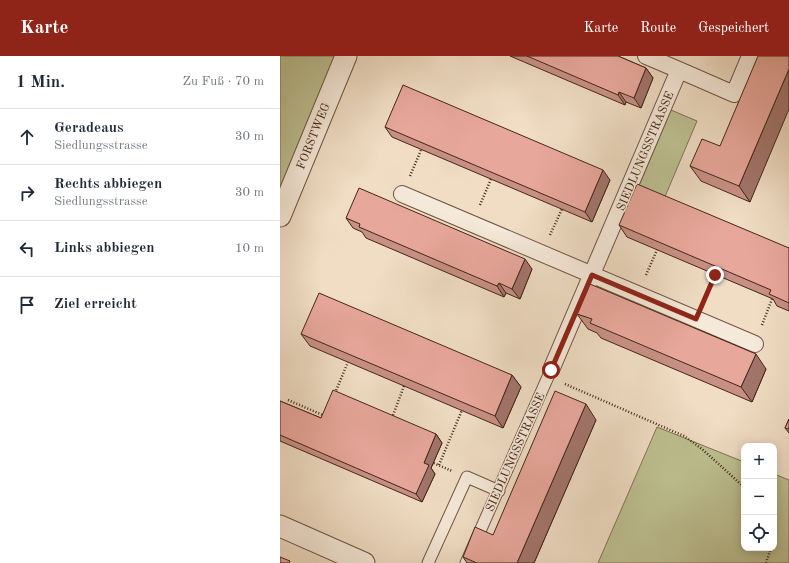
<!DOCTYPE html>
<html lang="de">
<meta charset="utf-8">
<style>
body{margin:0;font-family:"Old Standard TT",serif;background:#f6f6f7;color:#1f2937}
.controls{position:absolute;right:12px;bottom:12px;display:grid;overflow:hidden;border-radius:8px;box-shadow:0 2px 10px #0003}
.controls button{width:36px;height:36px;display:grid;place-items:center;padding:0;border:0;border-bottom:1px solid #e0e1e3;background:#fff;color:#1f2937;font:20px sans-serif}
.stop{position:absolute;width:12px;height:12px;margin:-9px;border:3px solid #8f2418;border-radius:50%;background:#fff}
.stop.end{background:#8f2418;border-color:#fff;box-shadow:0 1px 4px #0008}
.list{margin:0;padding:0;list-style:none}
h2{display:flex;justify-content:space-between;align-items:center;height:52px;margin:0;padding:0 16px;font-size:17px}
h2 small{font-size:13px;font-weight:400;color:#747a83}
.list li{display:grid;grid-template-columns:26px 1fr auto;gap:12px;align-items:center;box-sizing:border-box;height:56px;padding:0 16px;border-top:1px solid #e0e1e3}
.list b{display:block;font-size:15px;white-space:nowrap}
.list p{margin:0;font-size:13px;white-space:nowrap;color:#747a83}
.list em{font-size:13px;font-style:normal;color:#747a83}
.icon{flex:none;width:22px;height:22px;fill:none;stroke:currentColor;stroke-width:2;stroke-linecap:round;stroke-linejoin:round}
.map{position:relative;flex:none;width:509px;height:507px;overflow:hidden}
header{display:flex;align-items:center;gap:24px;box-sizing:border-box;height:56px;padding:0 20px;background:#8f2418;color:#fff}
header strong{font-size:19px}
nav{display:flex;gap:22px;margin-inline-start:auto;font-size:14px}
main{display:flex}
aside{flex:1;background:#fff}
.map>svg:first-child{display:block}
.green{fill:#bdc091;stroke:#807355}
.lines{fill:none;stroke-linecap:round;stroke-linejoin:round}
.service-casing{stroke:#6f5444;stroke-width:13}
.pedestrian-casing{stroke:#6f5444;stroke-width:18}
.minor-casing{stroke:#6f5444;stroke-width:23}
.path{stroke:#442619;stroke-width:2.5;stroke-dasharray:1 2;stroke-linecap:butt}
.service{stroke:#f5e9d9;stroke-width:11}
.pedestrian{stroke:#f5e9d9;stroke-width:16}
.minor{stroke:#f5e9d9;stroke-width:21}
.wall{fill:#c89085;stroke:#442619}
.shaded-wall{fill:#a2756c;stroke:#442619}
.building{fill:#e8a79b;stroke:#442619}
.route{stroke:#8f2418;stroke-width:5}
.labels{text-anchor:middle;stroke-width:3;stroke-linejoin:round;paint-order:stroke}
.street-label{font-size:12px;fill:#442619;stroke:#f5e9d9}
</style>
<header>
<strong>Karte</strong>
<nav><a>Karte</a><a>Route</a><a>Gespeichert</a></nav>
</header>
<main>
<aside>
<h2>1 Min.<small>Zu Fuß · 70 m</small></h2>
<ul class="list">
<li><svg class="icon" aria-label="ahead" viewBox="0 0 24 24"><path d="M12 20V5M6 11l6-6 6 6"/></svg><div><b>Geradeaus</b><p>Siedlungsstrasse</p></div><em>30 m</em></li>
<li><svg class="icon" aria-label="right" viewBox="0 0 24 24"><path d="M7 20v-9h11M14 6l5 5-5 5"/></svg><div><b>Rechts abbiegen</b><p>Siedlungsstrasse</p></div><em>30 m</em></li>
<li><svg class="icon" aria-label="left" viewBox="0 0 24 24"><path d="M17 20v-9H6M10 6l-5 5 5 5"/></svg><div><b>Links abbiegen</b></div><em>10 m</em></li>
<li><svg class="icon" aria-label="arrive" viewBox="0 0 24 24"><path d="M6 21V4h12l-3 4 3 4H6"/></svg><div><b>Ziel erreicht</b></div></li>
</ul>
</aside>
<div class="map">
<svg width="509" height="507" viewBox="0 0 509 507">
<rect width="100%" height="100%" fill="#f0ddc4"/>
<filter id="stains"><feTurbulence type="fractalNoise" baseFrequency=".005" numOctaves="4"/><feColorMatrix values="0 0 0 0 .2 0 0 0 0 .09 0 0 0 0 .02 0 0 0 .5 -.17"/></filter>
<radialGradient id="worn" r=".72"><stop offset=".6" stop-color="#630" stop-opacity="0"/><stop offset="1" stop-color="#630" stop-opacity=".3"/></radialGradient>
<!-- green -->
<path class="green" d="M0,0H66L0,160Z
M391,54L417,65L384,143L358,132Z
M377,371L464,406V492H494V418L509,424V507H318Z"/>
<g class="lines">
<defs>
<path id="service" d="M148,507L187,421L219,435
M186,507L271,314"/>
<path id="pedestrian" d="M366,0L399,14
M122,138L475,288
M271,314L399,14L454,38L470,0"/>
<path id="minor" d="M0,160L66,0
M0,470L84,507"/>
</defs>
<!-- service casing -->
<use href="#service" class="service-casing"/>
<!-- pedestrian casing -->
<use href="#pedestrian" class="pedestrian-casing"/>
<!-- minor casing -->
<use href="#minor" class="minor-casing"/>
<!-- path -->
<path class="path" d="M130,120L141,94
M200,149L211,123
M270,179L282,153
M366,219L377,194
M424,244L435,219
M482,269L492,243
M285,328L404,380L422,393L464,431
M55,337L68,306
M8,344L45,360
M112,362L124,330
M151,406L172,415
M159,409L182,354
M486,507L491,492"/>
<!-- service -->
<use href="#service" class="service"/>
<!-- pedestrian -->
<use href="#pedestrian" class="pedestrian"/>
<!-- minor -->
<use href="#minor" class="minor"/>
</g>
<!-- wall -->
<path class="wall" d="M230,0H338L366,12L373,22L361,52L346,46L345,49Z
M105,71L330,124L312,166L112,81Z
M440,90L470,146L421,125L410,110Z
M66,162L252,213L240,243L226,237L224,241L86,182L82,176L73,172Z
M339,169L509,192V255L497,250L493,243L347,181Z
M297,258L486,313L472,346L321,282L317,277L308,273Z
M21,278L232,319L241,331L223,372L30,290Z
M0,345L41,362L156,378L162,387L151,412L155,418L142,446L0,385Z
M509,363V377L505,372Z
M316,364L254,507H187L183,501L213,479Z"/>
<!-- shaded-wall -->
<path class="shaded-wall" d="M366,12L373,22L361,52L354,42Z
M509,13V53L470,146L459,130Z
M339,36L346,46L345,49L338,39Z
M323,114L330,124L312,166L305,156Z
M245,203L252,213L240,243L232,233Z
M219,227L226,237L224,241L217,230Z
M476,298L486,313L472,346L461,331Z
M232,319L241,331L223,372L215,360Z
M306,348L316,364L254,507H237Z
M156,378L162,387L151,412L155,418L142,446L136,438L144,407Z"/>
<!-- building -->
<path class="building" d="M247,0H338L366,12L354,42L339,36L338,39Z
M478,0H509V13L459,130L410,110L422,83L440,90Z
M123,29L323,114L305,156L105,71Z
M357,128L509,192V247L489,238L491,234L339,169Z
M79,132L245,203L232,233L219,227L217,230L79,171L80,168L66,162Z
M310,228L476,298L461,331L310,267L312,263L297,258Z
M39,237L232,319L215,360L21,278Z
M53,334L156,378L144,407L149,409L136,438L0,379V345L41,362Z
M275,335L306,348L237,507H197L183,501L195,471L213,479Z
M509,363V373L505,372Z
M0,501L10,505L9,507H0Z"/>
<g class="lines">
<!-- route -->
<path class="route" d="M271,314L312,219L416,263L435,219"/>
</g>
<g class="labels">
<!-- street labels -->
<g class="street-label">
<text transform="translate(33 80) rotate(-68)" y="4">FORSTWEG</text>
<text transform="translate(365 95) rotate(-67)" y="4">SIEDLUNGSSTRASSE</text>
<text transform="translate(235 396) rotate(-66)" y="4">SIEDLUNGSSTRASSE</text>
</g>
</g>
<rect width="100%" height="100%" filter="url(#stains)"/>
<rect width="100%" height="100%" fill="url(#worn)"/>
</svg>
<div class="controls">
<button>+</button>
<button>−</button>
<button><svg class="icon" aria-label="locate" viewBox="0 0 24 24"><circle cx="12" cy="12" r="6"/><path d="M12 2v4M12 18v4M2 12h4M18 12h4"/></svg></button>
</div>
<div class="stop" style="left:271px;top:314px"></div>
<div class="stop end" style="left:435px;top:219px"></div>
</div>
</main>
